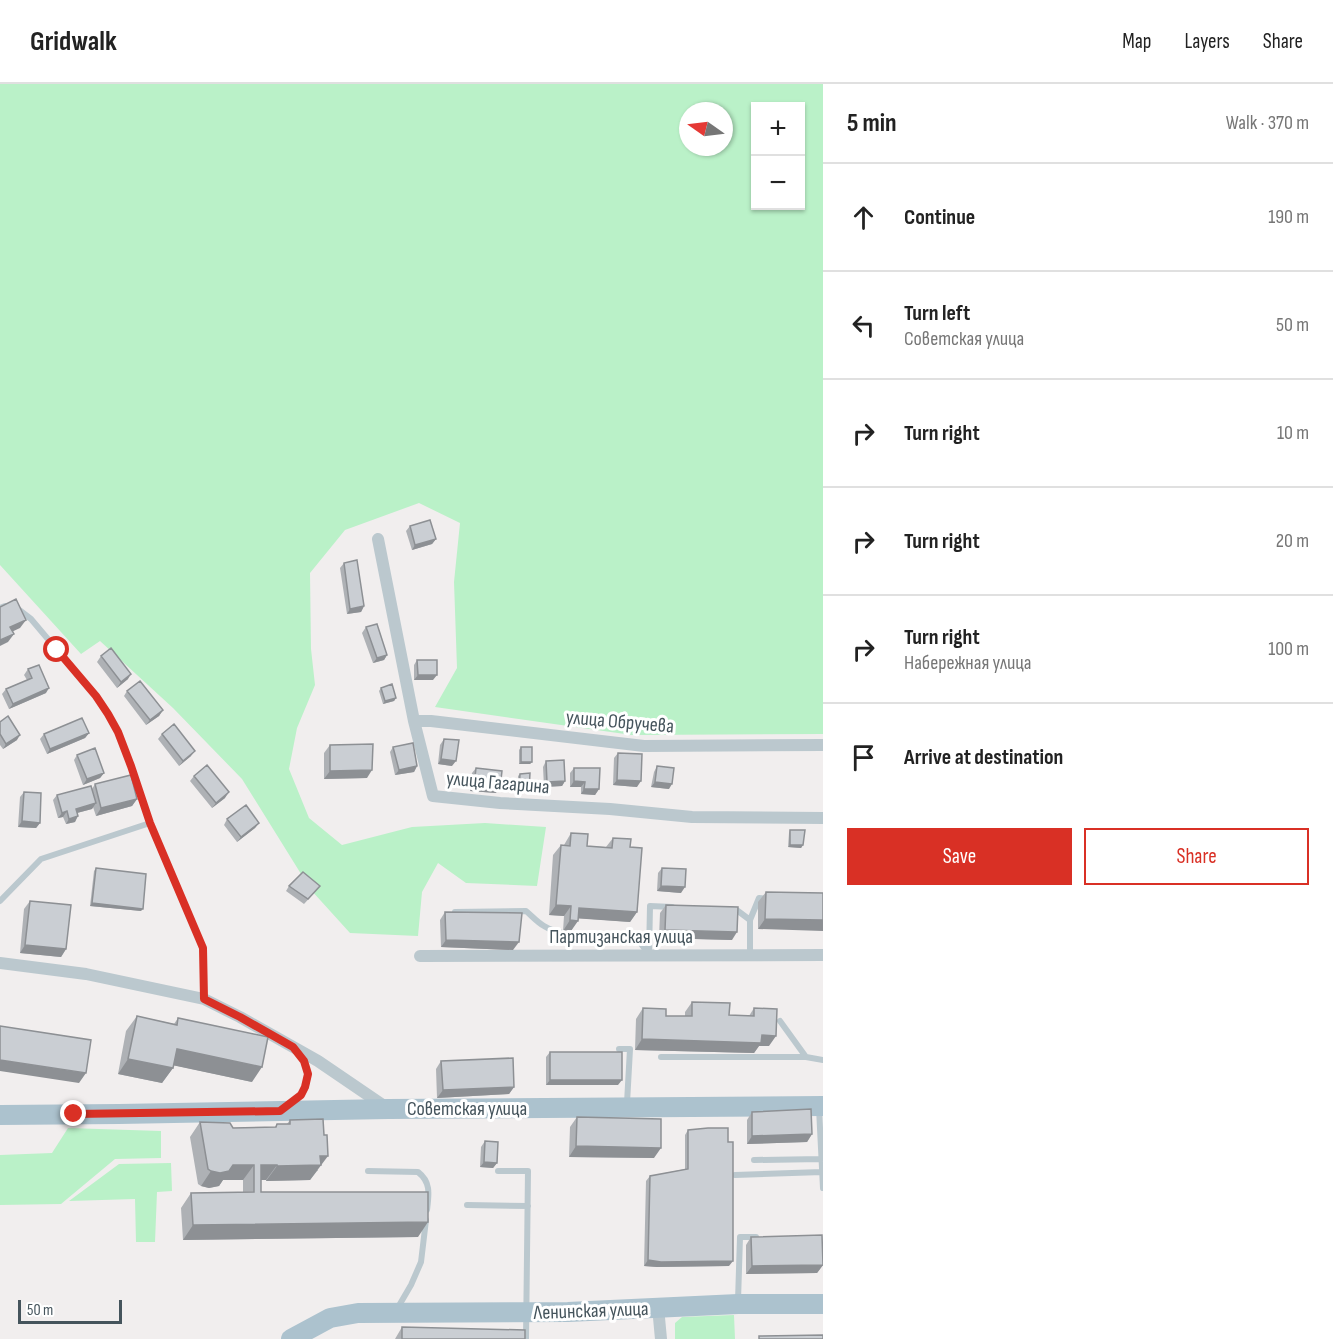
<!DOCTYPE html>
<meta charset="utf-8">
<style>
body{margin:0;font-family:"Sofia Sans Condensed",sans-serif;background:#f6f6f6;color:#222}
.controls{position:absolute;right:18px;top:18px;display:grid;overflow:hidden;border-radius:0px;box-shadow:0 2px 4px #0004}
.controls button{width:54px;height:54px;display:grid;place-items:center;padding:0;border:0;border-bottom:2px solid #e0e0e0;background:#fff;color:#222;font:30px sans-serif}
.compass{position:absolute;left:679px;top:18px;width:54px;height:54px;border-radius:50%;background:#fff;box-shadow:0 2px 4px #0004;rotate:284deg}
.scale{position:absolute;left:18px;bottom:15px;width:104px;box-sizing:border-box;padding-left:6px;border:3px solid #45545c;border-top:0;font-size:16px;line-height:21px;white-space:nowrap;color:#45545c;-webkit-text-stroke:4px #fff;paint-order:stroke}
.stop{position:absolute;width:18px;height:18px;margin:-14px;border:4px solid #d93025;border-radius:50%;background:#fff}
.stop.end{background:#d93025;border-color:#fff;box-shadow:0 2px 6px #0008}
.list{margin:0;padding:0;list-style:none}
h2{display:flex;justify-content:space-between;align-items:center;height:78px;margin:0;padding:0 24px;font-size:26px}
h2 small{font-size:20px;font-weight:400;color:#767676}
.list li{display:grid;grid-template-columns:39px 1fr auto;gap:18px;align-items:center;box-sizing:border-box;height:108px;padding:0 24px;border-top:2px solid #e0e0e0}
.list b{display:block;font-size:22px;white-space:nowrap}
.list p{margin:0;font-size:20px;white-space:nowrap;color:#767676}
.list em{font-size:20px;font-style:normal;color:#767676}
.actions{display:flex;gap:12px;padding:18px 24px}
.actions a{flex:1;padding:14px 0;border:2px solid #d93025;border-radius:0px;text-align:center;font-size:21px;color:#d93025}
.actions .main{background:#d93025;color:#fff}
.icon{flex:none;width:33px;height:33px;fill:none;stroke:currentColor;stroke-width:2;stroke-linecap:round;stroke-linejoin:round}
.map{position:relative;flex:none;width:823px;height:1255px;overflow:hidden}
header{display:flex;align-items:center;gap:36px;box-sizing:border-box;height:84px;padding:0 30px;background:#fff;border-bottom:2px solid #e0e0e0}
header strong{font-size:28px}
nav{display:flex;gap:33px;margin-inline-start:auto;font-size:21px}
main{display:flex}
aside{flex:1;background:#fff}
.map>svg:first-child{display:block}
.green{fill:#baf1c8;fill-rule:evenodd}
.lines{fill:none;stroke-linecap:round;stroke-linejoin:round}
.service{stroke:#bbc8ce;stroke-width:6}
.minor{stroke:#bbc8ce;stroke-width:12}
.primary{stroke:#acc2ce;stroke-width:20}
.wall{fill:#aeb1b5}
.shaded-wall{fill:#8d9094}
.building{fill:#caced3;stroke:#8d9094;stroke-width:1.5}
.route{stroke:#d93025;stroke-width:8}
.labels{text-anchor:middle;stroke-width:6;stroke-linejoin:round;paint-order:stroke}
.street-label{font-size:20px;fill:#45545c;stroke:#fff}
</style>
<header>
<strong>Gridwalk</strong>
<nav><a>Map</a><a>Layers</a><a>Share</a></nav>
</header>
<main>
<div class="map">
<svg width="823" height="1255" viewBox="0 0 823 1255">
<rect width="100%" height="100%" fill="#f1eeee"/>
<!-- green -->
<path class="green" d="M0,0H823V650L632,651L435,623L457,584L454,498L460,439L419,419L345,446L310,489L311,565L315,601L297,644L289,685L309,734L342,761L412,743L485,739L546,743L537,802L466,799L438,779L422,808L418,852L350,849L311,806L242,695L173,624L100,557L81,570L0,481ZM756,22H800V122H756ZM688,27H724V63H688Z
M68,1044L161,1047V1074L115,1075L61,1120L0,1121V1071L52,1069Z
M171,1079L172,1107L157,1108L155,1158H136L135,1115L69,1117L119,1080Z
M734,1231L735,1255H675V1239L682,1233Z"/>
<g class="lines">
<!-- service -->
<path class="service" d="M0,524L5,522H14L31,535L96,612L108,630L118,648L131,682L150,739L203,864L204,914
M0,817L41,775L150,739
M730,825L738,827L750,836
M455,828L526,827C532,832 537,838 544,842C570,859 622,844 640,859C643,862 646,867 648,870
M649,871L650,822L672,823
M750,871V836L759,814L768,815
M780,937L806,973L823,976
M619,965H630L627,1019
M661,973H806
M287,1022C291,1019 296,1016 299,1013C311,1002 309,982 300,971
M819,1024L823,1104
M754,1076L821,1075
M368,1087L418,1088C431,1098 429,1110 427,1126
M498,1087H528L526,1255
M735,1091L822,1088
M467,1121L528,1122
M738,1217L740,1153H756
M397,1225L411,1201L421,1178L426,1136"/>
<!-- minor -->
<path class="minor" d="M378,455L414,637L433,712L500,719L610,725L692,733L823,734
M414,637H431L644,662L823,661
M420,872L823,871
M0,879L86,890L204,915L240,933L318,977L387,1024
M658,1223L661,1255"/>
<!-- primary -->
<path class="primary" d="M0,1031L119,1030L388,1025L823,1022
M291,1255L330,1234L358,1229L568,1228L738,1220H823"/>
</g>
<!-- wall -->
<path class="wall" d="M410,442L436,455L432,460L412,466L406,447Z
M344,479L364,522L361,528L347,530L340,484Z
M366,543L387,571L384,576L373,579L362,549Z
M101,572L128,595L117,604L97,578Z
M417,576L433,596H414V581Z
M28,585L46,609L9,625L2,610L6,605L27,596L24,591Z
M381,604L396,614L394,617L383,620L379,607Z
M127,607L163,626L159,632L146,641L124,612Z
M0,638L17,656L3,665L0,661Z
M89,649L85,654L47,670L40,655L44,650Z
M162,650L191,672L179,682L158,655Z
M444,655L452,682L438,680L440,661Z
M330,661L367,694L324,695V669Z
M393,663L417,682L414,688L395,691L390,668Z
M521,663L532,678L530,680H519V666Z
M618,669L637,703L613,701L614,674Z
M77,671L104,689L100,694L83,701L74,676Z
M546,677L565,697L562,702L544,703L543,683Z
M657,682L669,705L651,703L654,688Z
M476,684L496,709L470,707L472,689Z
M574,684L599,705L595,711L581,710V703H570V689Z
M520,690L529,706L527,709H518V692Z
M194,692L225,714L212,724L190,697Z
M95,700L137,715L132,722L96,732L93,723L92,725L77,729L75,738L66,740L63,733L58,734L53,716L57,711L92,705Z
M24,708L40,739L36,744L18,743L20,713Z
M227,735L259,739L255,744L237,758L224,741Z
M790,746L803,761L801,764L788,763L789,749Z
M571,749L587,762L606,763L613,754L637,828L630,838L578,834L571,847H563L564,832L549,831L553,771L561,761H564Z
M96,784L141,827L90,822L94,787Z
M662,784L681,809L657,807L658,789Z
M289,802L316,807L304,820L286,807Z
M766,808L823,809L758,845V818Z
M30,817L66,865L61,873L20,869L24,825Z
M666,821L732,856L659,854L660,829Z
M445,828L513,866L441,863L440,836Z
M692,918L729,931L749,932L754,924L769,962H759L754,969L635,966L636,935L643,924L666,932H685V928Z
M137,932L174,940L178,934L252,998L173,981V984L162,999L118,990L126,947Z
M550,968L618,1001H546V973Z
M441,977L514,1003L509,1010L437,1014L436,985Z
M752,1028L812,1050L807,1058L747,1060V1036Z
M577,1033L654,1074L569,1073L570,1043Z
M290,1036L318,1087H317L310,1096L266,1097V1096H261V1108L418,1153L183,1156L181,1124L191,1109L243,1108V1096H223L219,1102L209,1104L201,1102L198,1100L190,1053L200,1038L233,1044L275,1043L277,1040H287Z
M688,1046L729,1182L657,1183L644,1182L646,1097L650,1092L685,1085V1051Z
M485,1057L497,1079L493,1084L480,1083L481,1063Z
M751,1153L823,1181L817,1189L746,1190V1161Z
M402,1243L525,1255H395Z"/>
<!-- shaded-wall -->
<path class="shaded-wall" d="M436,455L432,460L412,466L415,461Z
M364,522L361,528L347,530L350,525Z
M26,536L20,544L5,551L10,543Z
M14,550L8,558L0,562V556Z
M387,571L384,576L373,579L377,574Z
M131,590L128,595L117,604L121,598Z
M418,591H437L433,596H414Z
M49,604L46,609L9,625L13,620Z
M396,614L394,617L383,620L385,617Z
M163,626L159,632L146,641L150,636Z
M89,649L85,654L47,670L50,665Z
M20,651L17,656L3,665L6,660Z
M195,667L191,672L179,682L183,677Z
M441,675L456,677L452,682L438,680Z
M521,678H532L530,680H519Z
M417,682L414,688L395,691L399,686Z
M372,686L367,694L324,695L330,687Z
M104,689L100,694L83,701L87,695Z
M617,696L641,697L637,703L613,701Z
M565,697L562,702L544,703L547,698Z
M574,697L585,698L581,703H570Z
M655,698L672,700L669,705L651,703Z
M474,702L500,704L496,709L470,707Z
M584,705H599L595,711L581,710Z
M519,706H529L527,709H518Z
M229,708L225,714L212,724L216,719Z
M137,715L132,722L96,732L101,724Z
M96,719L92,725L73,730L76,725Z
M67,727L63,733L58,734L62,729Z
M78,732L75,738L66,740L69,735Z
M22,737L40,739L36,744L18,743Z
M259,739L255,744L237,758L241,753Z
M790,761H803L801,764L788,763Z
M661,802L685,803L681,809L657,807Z
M92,819L143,825L141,827L90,822Z
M556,821L571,822L564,832L549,831Z
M579,824L637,828L630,838L572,834Z
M765,835L823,836V847L758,845Z
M570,836L578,837L571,847H563Z
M665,846L737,848L732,856L659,854Z
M446,856L519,858L513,866L441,863Z
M25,861L66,865L61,873L20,869Z
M762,951L776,952L769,962H759L754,969L635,966L642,955Z
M177,965L262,983L252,998L167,980Z
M128,975L173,984L162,999L118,990Z
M0,976L86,989L79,999L0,987Z
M550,996H622L618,1001H546Z
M514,1003L509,1010L437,1014L443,1006Z
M812,1050L807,1058L747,1060L752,1052Z
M576,1062L661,1064L654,1074L569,1073Z
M320,1072H328L310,1096L266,1097L277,1082Z
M484,1078L497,1079L493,1084L480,1083Z
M233,1081H254L243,1096H223L219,1102L209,1104L201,1102L211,1087Z
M261,1081H277L266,1096H254Z
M428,1138L418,1153L183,1156L193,1141Z
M648,1176L733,1177L729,1182L657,1183L644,1182Z
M823,1181L817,1189L746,1190L752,1182Z"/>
<!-- building -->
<path class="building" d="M430,436L436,455L415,461L410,442Z
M357,476L364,522L350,525L344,479Z
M16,515L26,536L10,543L14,550L0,556V523Z
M377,540L387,571L377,574L366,543Z
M111,564L131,590L121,598L101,572Z
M417,576H437V591H418Z
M39,581L49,604L13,620L6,605L32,594L28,585Z
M140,597L163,626L150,636L127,607Z
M392,600L396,614L385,617L381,604Z
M8,632L20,651L6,660L0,650V638Z
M82,634L89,649L50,665L44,650Z
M174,640L195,667L183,677L162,650Z
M444,655L459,656L456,677L441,675Z
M413,659L417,682L399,686L393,663Z
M373,660L372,686L330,687V661Z
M521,663H532V678H521Z
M95,664L104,689L87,695L77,671Z
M618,669L642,670L641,697L617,696Z
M564,676L565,697L547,698L546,677Z
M207,681L229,708L216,719L194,692Z
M657,682L674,684L672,700L655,698Z
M476,684L502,687L500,704L474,702Z
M574,684H600L599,705H584L585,698L574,697Z
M530,689L529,706H519L520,690Z
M131,691L137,715L101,724L95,700Z
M91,702L96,719L76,725L78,732L69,735L67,727L62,729L57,711Z
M24,708L41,709L40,739L22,737Z
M246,721L259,739L241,753L227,735Z
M790,746H805L803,761H790Z
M571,749L588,750L587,762L612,764L613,754L631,755L630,763L642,764L637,828L579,824L578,837L570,836L571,822L556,821L561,761L570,762Z
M96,784L146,790L143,825L92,819Z
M662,784L686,785L685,803L661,802Z
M303,788L320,802L308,815L289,802Z
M766,808L823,809V836L765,835Z
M30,817L71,821L66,865L25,861Z
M666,821L738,823L737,848L665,846Z
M445,828L522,829L519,858L446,856Z
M692,918L730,919L729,931L754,932V924L777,925L776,952L762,951L761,959L642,955L643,924L666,925V932H692Z
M137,932L177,941L178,934L268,953L262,983L177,965L173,984L128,975Z
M0,942L91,956L86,989L0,976Z
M550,968H622V996H550Z
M513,974L514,1003L443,1006L441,977Z
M811,1025L812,1050L752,1052V1028Z
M577,1033L661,1035V1064L576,1062Z
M323,1035L324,1051H327L328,1072H320L321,1081L277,1082V1081H261V1108H428V1138L193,1141L191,1109L254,1108V1081H233L229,1087L220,1089L211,1087L208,1085L200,1038L230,1039L233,1044L276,1043L277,1040H290V1036Z
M708,1044H728V1058H733V1177L661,1178L648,1176L650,1092L688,1085V1046Z
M485,1057L498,1058L497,1079L484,1078Z
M822,1151L823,1181L752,1182L751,1153Z
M402,1243L525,1246V1255H402Z
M823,1251V1255H759V1252Z"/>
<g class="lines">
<!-- route -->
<path class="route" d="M57,566L96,612L108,630L118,648L131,682L150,739L203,864L204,915L240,933L293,963L304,977L308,990L305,1003L301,1011L280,1027L74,1030"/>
</g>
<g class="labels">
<!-- street labels -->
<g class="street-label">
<text transform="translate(620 637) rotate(5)" y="7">улица Обручева</text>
<text transform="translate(498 698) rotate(5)" y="7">улица Гагарина</text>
<text x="621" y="859">Партизанская улица</text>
<text x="467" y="1031">Советская улица</text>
<text transform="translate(591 1226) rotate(-2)" y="7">Ленинская улица</text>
</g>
</g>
</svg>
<div class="controls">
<button>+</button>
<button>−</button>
</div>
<svg class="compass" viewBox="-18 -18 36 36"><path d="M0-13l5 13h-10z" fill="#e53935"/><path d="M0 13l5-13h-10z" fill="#767676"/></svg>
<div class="scale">50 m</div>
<div class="stop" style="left:57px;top:566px"></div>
<div class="stop end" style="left:74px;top:1030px"></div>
</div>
<aside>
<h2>5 min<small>Walk · 370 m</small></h2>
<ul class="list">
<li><svg class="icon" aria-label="ahead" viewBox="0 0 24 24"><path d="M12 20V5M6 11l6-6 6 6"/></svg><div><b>Continue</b></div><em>190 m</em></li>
<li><svg class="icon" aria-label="left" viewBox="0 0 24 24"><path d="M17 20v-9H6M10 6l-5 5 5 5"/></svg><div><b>Turn left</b><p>Советская улица</p></div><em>50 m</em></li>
<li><svg class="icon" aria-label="right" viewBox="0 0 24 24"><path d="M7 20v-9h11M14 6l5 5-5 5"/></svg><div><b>Turn right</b></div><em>10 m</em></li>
<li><svg class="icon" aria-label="right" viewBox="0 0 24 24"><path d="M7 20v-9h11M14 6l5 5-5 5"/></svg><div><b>Turn right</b></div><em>20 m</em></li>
<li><svg class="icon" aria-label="right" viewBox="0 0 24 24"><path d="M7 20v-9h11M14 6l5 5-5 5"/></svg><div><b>Turn right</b><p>Набережная улица</p></div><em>100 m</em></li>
<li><svg class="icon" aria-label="arrive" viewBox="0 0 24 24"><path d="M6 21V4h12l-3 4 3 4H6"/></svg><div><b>Arrive at destination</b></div></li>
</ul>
<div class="actions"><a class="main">Save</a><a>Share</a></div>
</aside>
</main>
